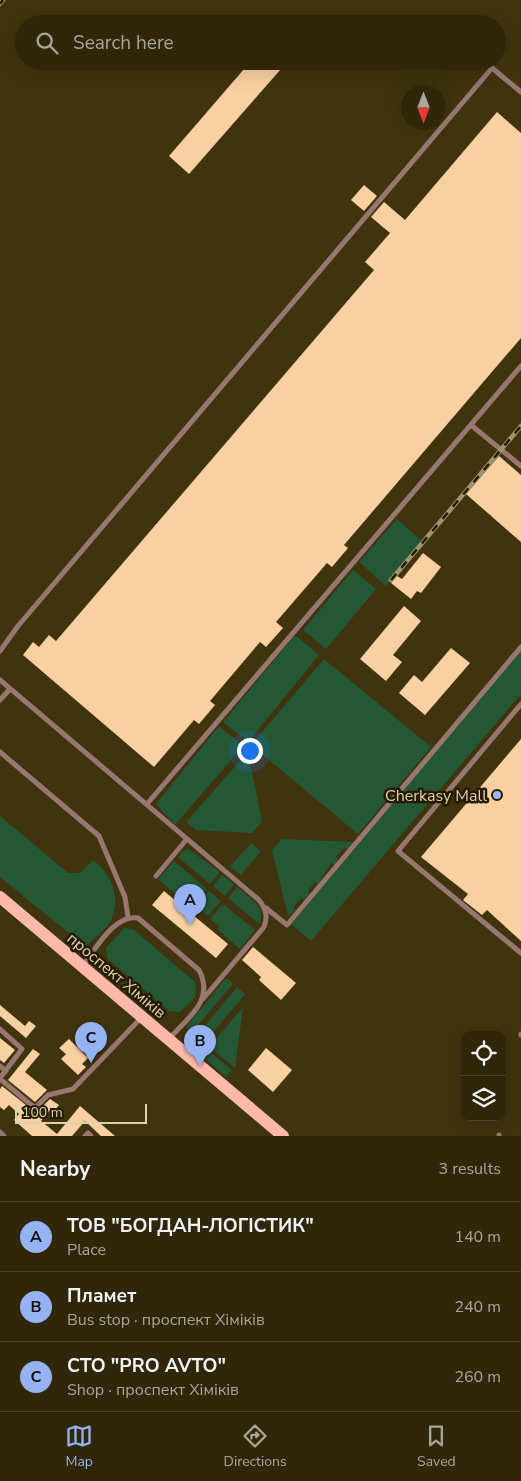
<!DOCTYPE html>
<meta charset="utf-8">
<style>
body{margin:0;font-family:"Nunito Sans",sans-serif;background:#3c3318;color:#f1f3f6}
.controls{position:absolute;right:15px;bottom:15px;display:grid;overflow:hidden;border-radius:10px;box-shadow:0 5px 20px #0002}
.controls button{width:45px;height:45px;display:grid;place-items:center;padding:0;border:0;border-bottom:1px solid #4b442b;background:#30270a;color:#f1f3f6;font:25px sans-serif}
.compass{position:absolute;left:401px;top:85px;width:45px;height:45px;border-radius:50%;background:#30270a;box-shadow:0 5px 20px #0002;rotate:180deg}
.scale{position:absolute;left:15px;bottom:12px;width:132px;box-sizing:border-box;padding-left:5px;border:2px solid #ddd2b0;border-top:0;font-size:14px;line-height:18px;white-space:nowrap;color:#ddd2b0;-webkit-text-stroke:4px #251b00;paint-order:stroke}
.you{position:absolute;left:249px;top:750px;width:18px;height:18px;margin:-12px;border:4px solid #fff;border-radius:50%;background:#1a73e8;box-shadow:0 0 0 8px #1a73e833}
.badge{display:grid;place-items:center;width:32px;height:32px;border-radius:50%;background:#95b2f1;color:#111;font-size:16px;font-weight:700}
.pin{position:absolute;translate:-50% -41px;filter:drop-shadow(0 1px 2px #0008)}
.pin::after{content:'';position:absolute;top:26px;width:18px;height:15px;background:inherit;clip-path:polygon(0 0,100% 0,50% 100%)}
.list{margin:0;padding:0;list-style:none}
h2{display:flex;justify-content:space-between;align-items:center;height:65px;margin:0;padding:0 20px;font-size:21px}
h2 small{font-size:16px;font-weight:400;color:#a8a59c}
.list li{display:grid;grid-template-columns:32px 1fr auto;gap:15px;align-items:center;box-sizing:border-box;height:70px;padding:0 20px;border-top:1px solid #4b442b}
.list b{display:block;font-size:19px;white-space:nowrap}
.list p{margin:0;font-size:16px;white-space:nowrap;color:#a8a59c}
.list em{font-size:16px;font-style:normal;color:#a8a59c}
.icon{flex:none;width:28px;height:28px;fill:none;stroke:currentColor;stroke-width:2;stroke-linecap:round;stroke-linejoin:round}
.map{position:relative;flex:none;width:521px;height:1136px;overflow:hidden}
.search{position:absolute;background:#30270a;box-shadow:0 5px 20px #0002;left:15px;right:15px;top:15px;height:55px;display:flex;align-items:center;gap:12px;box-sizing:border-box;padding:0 18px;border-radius:28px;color:#a8a59c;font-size:19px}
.sheet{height:275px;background:#30270a}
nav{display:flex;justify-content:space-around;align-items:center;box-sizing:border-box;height:70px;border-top:1px solid #4b442b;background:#30270a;font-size:14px;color:#a8a59c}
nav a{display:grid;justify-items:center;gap:2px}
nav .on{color:#95b2f1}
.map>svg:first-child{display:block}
.green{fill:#245734}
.building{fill:#f8d0a1}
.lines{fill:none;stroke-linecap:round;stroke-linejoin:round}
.service{stroke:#987771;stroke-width:5}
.primary{stroke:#fbb8ab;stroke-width:12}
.rail-casing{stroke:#9f9470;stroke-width:4.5}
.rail{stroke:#251b00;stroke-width:2.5;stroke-dasharray:8;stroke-linecap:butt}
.poi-dot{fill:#9eb4fd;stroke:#251b00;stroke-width:2}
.labels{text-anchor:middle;stroke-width:5;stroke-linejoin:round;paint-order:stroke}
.poi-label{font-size:16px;fill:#ddd2b0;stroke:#251b00;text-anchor:end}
.street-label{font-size:16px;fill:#ddd2b0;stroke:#251b00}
</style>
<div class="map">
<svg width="521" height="1136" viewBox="0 0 521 1136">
<rect width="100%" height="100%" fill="#40340e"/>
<!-- green -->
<path class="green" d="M397,519L424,543L386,586L359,562Z
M353,570L376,589L326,649L303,630Z
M295,635L319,655L248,742L223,722Z
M521,650V694L311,941L291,924Z
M324,659L431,747L358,834L251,745Z
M219,726L243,746L175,825L156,804Z
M248,752L262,822L252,833L196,830L186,822Z
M0,816L68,873H80L93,860C110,872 121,896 112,918C108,928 93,939 86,947L0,877Z
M282,839L353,842L348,849L344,847L336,857L338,860L334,865L331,863L318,884L315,882L308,891L310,894L304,899L301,898L293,908L296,910L288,916L272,850Z
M251,843L261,851L241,875L230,867Z
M188,849L220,872L210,884L178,857L183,851Z
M174,861L207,889L193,905L183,897L181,899L158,879Z
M222,875L234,884L225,896L213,886Z
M237,887C249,897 267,907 259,924L228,898Z
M209,891L221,901L208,916L196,906Z
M223,904L255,930L240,949L217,929L219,926L210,919Z
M124,928L133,929L196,983L195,997L180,1012L169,1011L108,959L106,950L107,947Z
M226,978L233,984L192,1032L186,1027Z
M237,987L245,994L204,1043L196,1036Z
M243,1007L235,1068L209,1047Z
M205,1048L232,1070L226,1077L200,1054Z"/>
<!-- building -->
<path class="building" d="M251,61H288L189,174L169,156Z
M497,112L521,133V338L344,545L348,548L332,567L327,563L276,622L283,628L266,647L260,642L210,701L215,705L199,724L194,720L154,767L23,655L33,642L39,647L49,635L56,641L374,270L365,262L390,233L371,217L384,202L405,220Z
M364,185L377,196L364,211L351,200Z
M499,456L521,475V542L466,494Z
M423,553L441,567L421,593L417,591L411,599L391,583L397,576L402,579Z
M404,606L421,621L393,655L402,662L386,681L360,659Z
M451,648L470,663L425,715L399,693L414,675L422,682Z
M521,739V941L487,910L482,915L463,900L468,894L421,857Z
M164,891L228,944L216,958L152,905Z
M253,947L296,983L281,1000L259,980L261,977L242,960Z
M0,1005L25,1026L29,1021L36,1026L26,1038L0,1016Z
M0,1038L15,1050L4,1063L0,1060Z
M69,1039L88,1058L82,1064L86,1067L78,1075L61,1059L66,1054L59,1048Z
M266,1048L292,1070L273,1092L248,1070Z
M33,1049L40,1054L25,1072L47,1090L35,1102L8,1080Z
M2,1086L41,1117L46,1113L42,1107L50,1099L59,1105L55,1110L52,1108L41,1121L57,1134L80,1106L115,1136H101L85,1121L72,1136H32L14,1120L19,1114L9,1105L4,1110L0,1107V1089Z"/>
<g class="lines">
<!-- service -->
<path class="service" d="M471,425L521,466
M0,651L18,626L492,68L521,92
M0,680L259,900C266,909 268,916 264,927L203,999
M0,700L10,689
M521,704L398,851L521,953
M0,752L99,836L125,897L128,917
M147,804L521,366
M156,876L187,839
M266,908L287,925L521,647
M82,966C96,949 114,914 138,918L199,970C215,1001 188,1017 169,1039
M0,1029L22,1049L0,1078
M521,1034V1035
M0,1066L6,1071
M0,1079L35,1108L48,1095L73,1089L141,1018
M35,1108L42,1113
M0,1132L4,1136
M85,1136L88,1133L91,1136
M499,1136V1135"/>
<!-- primary -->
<path class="primary" d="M0,897L283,1136"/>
<defs>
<path id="rail" d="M0,4L3,0
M391,580L521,426"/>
</defs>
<!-- rail casing -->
<use href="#rail" class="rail-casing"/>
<!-- rail -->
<use href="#rail" class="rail"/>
</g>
<!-- markers -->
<circle class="poi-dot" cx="497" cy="795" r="5"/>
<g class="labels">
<!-- poi labels -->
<g class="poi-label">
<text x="487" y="801">Cherkasy Mall</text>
</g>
<!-- street labels -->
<g class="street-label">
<text transform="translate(117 975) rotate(40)" y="6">проспект Хіміків</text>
</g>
</g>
</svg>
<div class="controls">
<button><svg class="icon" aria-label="locate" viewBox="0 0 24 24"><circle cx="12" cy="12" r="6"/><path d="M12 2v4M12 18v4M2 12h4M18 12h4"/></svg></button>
<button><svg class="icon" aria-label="layers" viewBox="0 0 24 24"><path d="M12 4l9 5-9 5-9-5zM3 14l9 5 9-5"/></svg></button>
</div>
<svg class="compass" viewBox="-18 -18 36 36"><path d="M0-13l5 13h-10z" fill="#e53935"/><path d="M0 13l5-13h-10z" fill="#a8a59c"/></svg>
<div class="scale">100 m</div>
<div class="you"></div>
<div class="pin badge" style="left:190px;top:925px">A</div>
<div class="pin badge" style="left:200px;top:1066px">B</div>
<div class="pin badge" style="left:91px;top:1063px">C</div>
<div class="search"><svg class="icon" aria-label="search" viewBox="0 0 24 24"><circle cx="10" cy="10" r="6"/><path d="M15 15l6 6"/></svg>Search here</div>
</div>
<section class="sheet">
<h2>Nearby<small>3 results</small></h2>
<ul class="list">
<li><span class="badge">A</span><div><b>ТОВ &quot;БОГДАН-ЛОГІСТИК&quot;</b><p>Place</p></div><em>140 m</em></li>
<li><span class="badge">B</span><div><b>Пламет</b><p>Bus stop · проспект Хіміків</p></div><em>240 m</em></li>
<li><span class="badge">C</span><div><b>СТО &quot;PRO AVTO&quot;</b><p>Shop · проспект Хіміків</p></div><em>260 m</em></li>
</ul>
</section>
<nav>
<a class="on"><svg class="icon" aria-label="map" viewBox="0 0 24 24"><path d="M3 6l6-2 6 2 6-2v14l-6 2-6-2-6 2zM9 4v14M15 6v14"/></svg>Map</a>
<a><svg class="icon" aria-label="directions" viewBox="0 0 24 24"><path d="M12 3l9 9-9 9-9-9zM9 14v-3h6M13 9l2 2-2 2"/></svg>Directions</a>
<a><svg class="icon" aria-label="saved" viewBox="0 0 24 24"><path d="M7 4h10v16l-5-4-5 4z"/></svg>Saved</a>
</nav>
